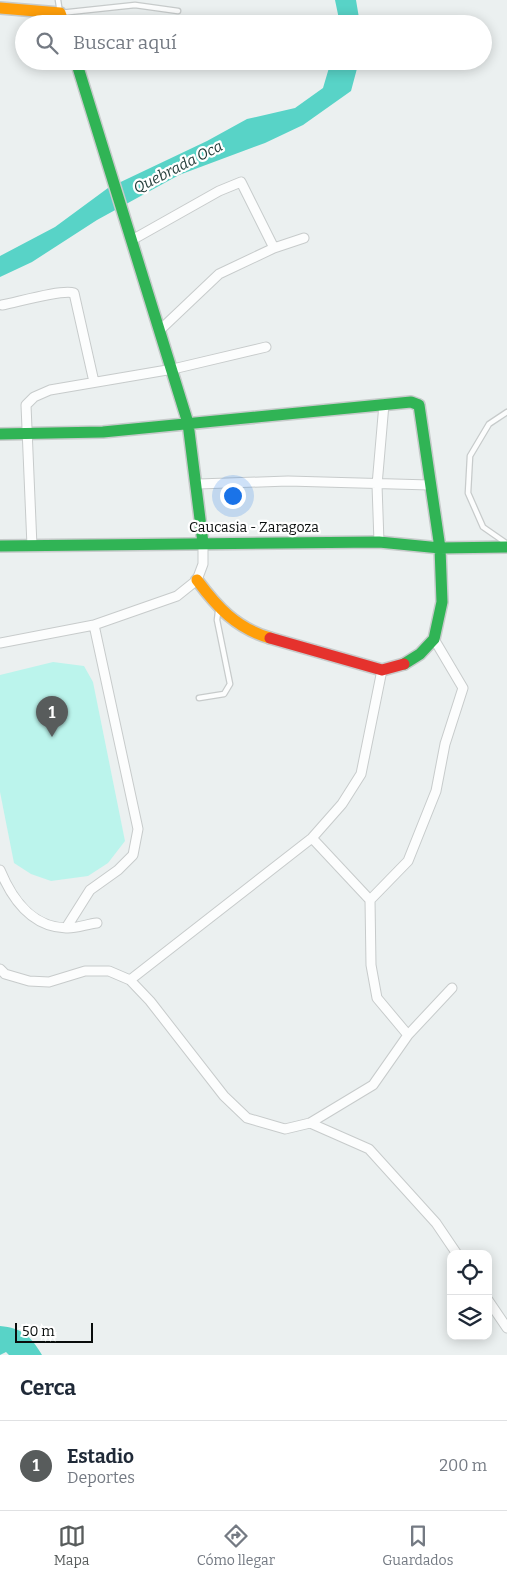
<!DOCTYPE html>
<html lang="es">
<meta charset="utf-8">
<style>
body{margin:0;font-family:Bitter,serif;background:#f2f2f3;color:#1f2937}
.controls{position:absolute;right:15px;bottom:15px;display:grid;overflow:hidden;border-radius:10px;box-shadow:0 2px 12px #0003}
.controls button{width:45px;height:45px;display:grid;place-items:center;padding:0;border:0;border-bottom:1px solid #e0e1e3;background:#fff;color:#1f2937;font:25px sans-serif}
.scale{position:absolute;left:15px;bottom:12px;width:78px;box-sizing:border-box;padding-left:5px;border:2px solid #090d0c;border-top:0;font-size:14px;line-height:18px;white-space:nowrap;color:#090d0c;-webkit-text-stroke:4px #fff;paint-order:stroke}
.you{position:absolute;left:232px;top:495px;width:18px;height:18px;margin:-12px;border:4px solid #fff;border-radius:50%;background:#1a73e8;box-shadow:0 0 0 8px #1a73e833}
.badge{display:grid;place-items:center;width:32px;height:32px;border-radius:50%;background:#585c5c;color:#fff;font-size:16px;font-weight:700}
.pin{position:absolute;translate:-50% -41px;filter:drop-shadow(0 1px 2px #0008)}
.pin::after{content:'';position:absolute;top:26px;width:18px;height:15px;background:inherit;clip-path:polygon(0 0,100% 0,50% 100%)}
.list{margin:0;padding:0;list-style:none}
h2{display:flex;justify-content:space-between;align-items:center;height:65px;margin:0;padding:0 20px;font-size:21px}
h2 small{font-size:16px;font-weight:400;color:#747a83}
.list li{display:grid;grid-template-columns:32px 1fr auto;gap:15px;align-items:center;box-sizing:border-box;height:90px;padding:0 20px;border-top:1px solid #e0e1e3}
.list b{display:block;font-size:19px;white-space:nowrap}
.list p{margin:0;font-size:16px;white-space:nowrap;color:#747a83}
.list em{font-size:16px;font-style:normal;color:#747a83}
.icon{flex:none;width:28px;height:28px;fill:none;stroke:currentColor;stroke-width:2;stroke-linecap:round;stroke-linejoin:round}
.map{position:relative;flex:none;width:507px;height:1355px;overflow:hidden}
.search{position:absolute;background:#fff;box-shadow:0 2px 12px #0003;left:15px;right:15px;top:15px;height:55px;display:flex;align-items:center;gap:12px;box-sizing:border-box;padding:0 18px;border-radius:28px;color:#747a83;font-size:19px}
.sheet{height:155px;background:#fff}
nav{display:flex;justify-content:space-around;align-items:center;box-sizing:border-box;height:70px;border-top:1px solid #e0e1e3;background:#fff;font-size:14px;color:#747a83}
nav a{display:grid;justify-items:center;gap:2px}
nav .on{color:#585c5c}
.map>svg:first-child{display:block}
.green{fill:#bbf4ec}
.water{fill:#58d3c7}
.lines{fill:none;stroke-linecap:round;stroke-linejoin:round}
.lane-casing{stroke:#c7cbcb;stroke-width:7}
.street-casing{stroke:#c7cbcb;stroke-width:11}
.fast-casing{stroke:#c7cbcb;stroke-width:14}
.slow-casing{stroke:#c7cbcb;stroke-width:14}
.jam-casing{stroke:#c7cbcb;stroke-width:14}
.lane{stroke:#fcfdfd;stroke-width:4.5}
.street{stroke:#fcfdfd;stroke-width:9}
.fast{stroke:#30b455;stroke-width:11}
.slow{stroke:#ff9f0a;stroke-width:11}
.jam{stroke:#e5322d;stroke-width:11}
.labels{text-anchor:middle;stroke-width:4.5;stroke-linejoin:round;paint-order:stroke}
.street-label{font-size:14px;fill:#090d0c;stroke:#fff}
.water-label{font-size:15px;font-style:italic;fill:#233c39;stroke:#fff}
</style>
<div class="map">
<svg width="507" height="1355" viewBox="0 0 507 1355">
<rect width="100%" height="100%" fill="#ebf0f0"/>
<!-- green -->
<path class="green" d="M53,662L84,666L93,682L125,841L108,863L88,876L51,881L31,874L14,863L0,792V675Z"/>
<!-- water -->
<path class="water" d="M335,0H356L360,24H340Z
M331,61H359L351,91L303,125L265,143L179,175L97,220L32,262L0,277V256L55,227L108,188L207,141L247,119L295,108L323,88Z
M0,1326C22,1328 31,1336 42,1355H9L6,1352L0,1355Z"/>
<g class="lines">
<defs>
<path id="lane" d="M58,0L60,13L135,5L178,11
M506,543L483,527L468,493L470,456L489,424L507,412
M199,698L224,694L230,684L217,620L218,612"/>
<path id="street" d="M132,240L219,191L241,182L274,248
M2,305C18,302 62,289 74,293L94,382
M160,330L219,274L274,248L304,238
M198,484L288,481L430,485
M379,542L377,485L384,404
M32,546L26,405L34,397L50,390L173,369L266,347
M0,643L94,625L177,596L197,580L203,564V543
M312,838L370,900
M0,870C12,899 31,927 66,928C75,929 87,924 97,923
M66,928L90,890L118,870L133,855L138,829L94,625
M0,969L5,974L29,981L49,982L85,971H109L130,980L150,1001L224,1096L247,1118L285,1129L310,1123L369,1149L436,1223L457,1254
M130,980L312,838L342,804L361,774L382,670
M408,1035L377,998L371,965L370,900L408,861L436,791L445,744L463,688L434,639
M310,1123L373,1085L408,1035L452,988
M488,1300L507,1328"/>
<path id="fast" d="M76,61L188,423L203,543
M0,434L103,432L411,402L419,405L440,548L442,602L434,639L420,654L404,664
M0,546L379,542L440,548L507,547"/>
<path id="slow" d="M0,8L60,13L64,24
M197,580C217,607 236,628 270,638"/>
<path id="jam" d="M270,638L382,670L404,664"/>
</defs>
<!-- lane casing -->
<use href="#lane" class="lane-casing"/>
<!-- street casing -->
<use href="#street" class="street-casing"/>
<!-- fast casing -->
<use href="#fast" class="fast-casing"/>
<!-- slow casing -->
<use href="#slow" class="slow-casing"/>
<!-- jam casing -->
<use href="#jam" class="jam-casing"/>
<!-- lane -->
<use href="#lane" class="lane"/>
<!-- street -->
<use href="#street" class="street"/>
<!-- fast -->
<use href="#fast" class="fast"/>
<!-- slow -->
<use href="#slow" class="slow"/>
<!-- jam -->
<use href="#jam" class="jam"/>
</g>
<g class="labels">
<!-- street labels -->
<g class="street-label">
<text x="254" y="532">Caucasia - Zaragoza</text>
</g>
<!-- water labels -->
<g class="water-label">
<text transform="translate(178 167) rotate(-27)" y="5">Quebrada Oca</text>
</g>
</g>
</svg>
<div class="controls">
<button><svg class="icon" aria-label="locate" viewBox="0 0 24 24"><circle cx="12" cy="12" r="6"/><path d="M12 2v4M12 18v4M2 12h4M18 12h4"/></svg></button>
<button><svg class="icon" aria-label="layers" viewBox="0 0 24 24"><path d="M12 4l9 5-9 5-9-5zM3 14l9 5 9-5"/></svg></button>
</div>
<div class="scale">50 m</div>
<div class="you"></div>
<div class="pin badge" style="left:52px;top:737px">1</div>
<div class="search"><svg class="icon" aria-label="search" viewBox="0 0 24 24"><circle cx="10" cy="10" r="6"/><path d="M15 15l6 6"/></svg>Buscar aquí</div>
</div>
<section class="sheet">
<h2>Cerca<small></small></h2>
<ul class="list">
<li><span class="badge">1</span><div><b>Estadio</b><p>Deportes</p></div><em>200 m</em></li>
</ul>
</section>
<nav>
<a class="on"><svg class="icon" aria-label="map" viewBox="0 0 24 24"><path d="M3 6l6-2 6 2 6-2v14l-6 2-6-2-6 2zM9 4v14M15 6v14"/></svg>Mapa</a>
<a><svg class="icon" aria-label="directions" viewBox="0 0 24 24"><path d="M12 3l9 9-9 9-9-9zM9 14v-3h6M13 9l2 2-2 2"/></svg>Cómo llegar</a>
<a><svg class="icon" aria-label="saved" viewBox="0 0 24 24"><path d="M7 4h10v16l-5-4-5 4z"/></svg>Guardados</a>
</nav>
